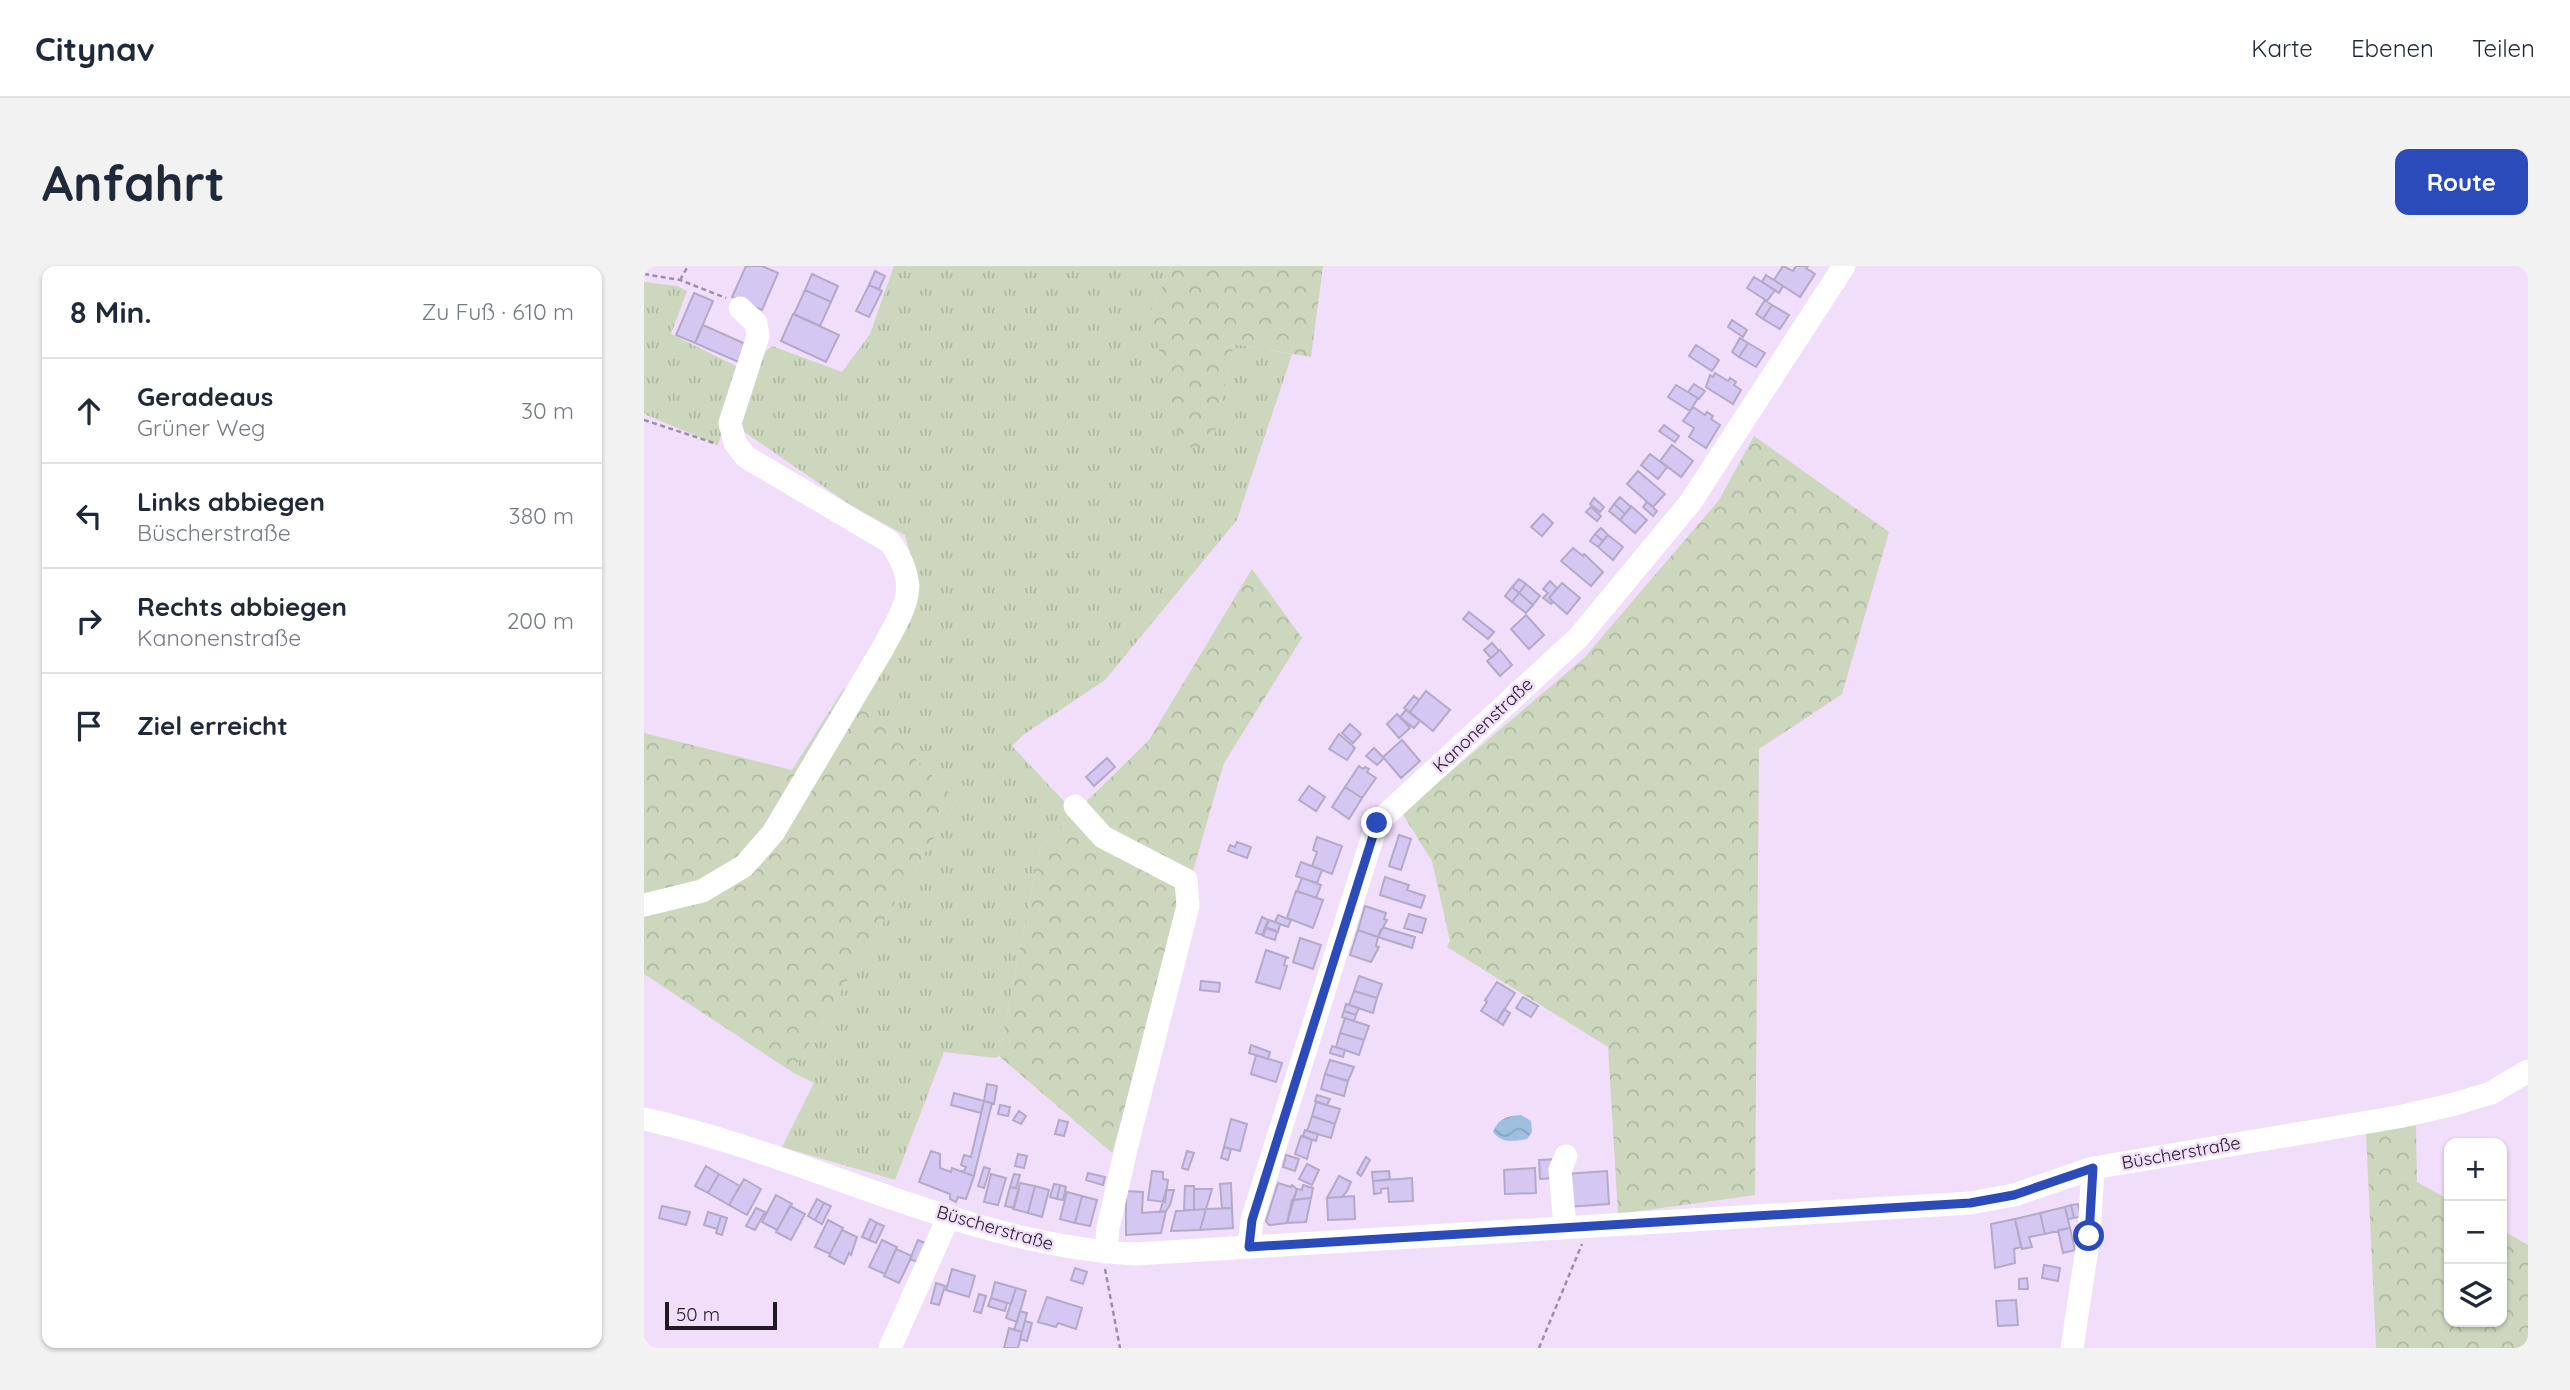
<!DOCTYPE html>
<html lang="de">
<meta charset="utf-8">
<style>
body{margin:0;font-family:Quicksand,sans-serif;background:#f2f2f3;color:#1f2937}
.controls{position:absolute;right:21px;bottom:21px;display:grid;overflow:hidden;border-radius:14px;box-shadow:0 2px 5px #0004}
.controls button{width:63px;height:63px;display:grid;place-items:center;padding:0;border:0;border-bottom:2px solid #e0e1e3;background:#fff;color:#1f2937;font:35px sans-serif}
.scale{position:absolute;left:21px;bottom:18px;width:112px;box-sizing:border-box;padding-left:7px;border:4px solid #211a24;border-top:0;font-size:19px;line-height:24px;white-space:nowrap;color:#211a24;-webkit-text-stroke:5px #f1defa;paint-order:stroke}
.stop{position:absolute;width:21px;height:21px;margin:-16px;border:5px solid #2b4bbb;border-radius:50%;background:#fff}
.stop.end{background:#2b4bbb;border-color:#fff;box-shadow:0 2px 7px #0008}
.list{margin:0;padding:0;list-style:none}
h2{display:flex;justify-content:space-between;align-items:center;height:91px;margin:0;padding:0 28px;font-size:30px}
h2 small{font-size:23px;font-weight:400;color:#747a83}
.list li{display:grid;grid-template-columns:46px 1fr auto;gap:21px;align-items:center;box-sizing:border-box;height:105px;padding:0 28px;border-top:2px solid #e0e1e3}
.list b{display:block;font-size:26px;white-space:nowrap}
.list p{margin:0;font-size:23px;white-space:nowrap;color:#747a83}
.list em{font-size:23px;font-style:normal;color:#747a83}
.icon{flex:none;width:38px;height:38px;fill:none;stroke:currentColor;stroke-width:2;stroke-linecap:round;stroke-linejoin:round}
.map{position:relative;flex:none;width:1884px;height:1082px;overflow:hidden;border-radius:14px}
header{display:flex;align-items:center;gap:42px;box-sizing:border-box;height:98px;padding:0 35px;background:#fff;border-bottom:2px solid #e0e1e3}
header strong{font-size:33px}
nav{display:flex;gap:38px;margin-inline-start:auto;font-size:24px}
.intro{display:flex;align-items:center;justify-content:space-between;box-sizing:border-box;height:168px;padding:0 42px}
h1{margin:0;font-size:49px}
.button{padding:18px 32px;border-radius:14px;background:#2b4bbb;color:#fff;font-size:24px;font-weight:700}
main{display:flex;gap:42px;padding:0 42px}
aside{flex:1;background:#fff;border-radius:14px;box-shadow:0 2px 5px #0004}
.map>svg:first-child{display:block}
.grass{fill:url(#grass-tufts)}
.forest{fill:url(#forest-crowns)}
.water{fill:url(#water-waves)}
.building{fill:#d4c7f1;stroke:#b3aac8;stroke-width:2}
.lines{fill:none;stroke-linecap:round;stroke-linejoin:round}
.path{stroke:#9e90a4;stroke-width:2.5;stroke-dasharray:5 3.5;stroke-linecap:butt}
.minor{stroke:#fff;stroke-width:23}
.route{stroke:#2b4bbb;stroke-width:9}
.labels{text-anchor:middle;stroke-width:5;stroke-linejoin:round;paint-order:stroke}
.street-label{font-size:18px;fill:#211a24;stroke:#f1defa}
</style>
<header>
<strong>Citynav</strong>
<nav><a>Karte</a><a>Ebenen</a><a>Teilen</a></nav>
</header>
<div class="intro"><h1>Anfahrt</h1><a class="button">Route</a></div>
<main>
<aside>
<h2>8 Min.<small>Zu Fuß · 610 m</small></h2>
<ul class="list">
<li><svg class="icon" aria-label="ahead" viewBox="0 0 24 24"><path d="M12 20V5M6 11l6-6 6 6"/></svg><div><b>Geradeaus</b><p>Grüner Weg</p></div><em>30 m</em></li>
<li><svg class="icon" aria-label="left" viewBox="0 0 24 24"><path d="M17 20v-9H6M10 6l-5 5 5 5"/></svg><div><b>Links abbiegen</b><p>Büscherstraße</p></div><em>380 m</em></li>
<li><svg class="icon" aria-label="right" viewBox="0 0 24 24"><path d="M7 20v-9h11M14 6l5 5-5 5"/></svg><div><b>Rechts abbiegen</b><p>Kanonenstraße</p></div><em>200 m</em></li>
<li><svg class="icon" aria-label="arrive" viewBox="0 0 24 24"><path d="M6 21V4h12l-3 4 3 4H6"/></svg><div><b>Ziel erreicht</b></div></li>
</ul>
</aside>
<div class="map">
<svg width="1884" height="1082" viewBox="0 0 1884 1082">
<defs>
<pattern id="grass-tufts" width="24" height="20" patternUnits="userSpaceOnUse" patternTransform="scale(1.75)"><rect width="24" height="20" fill="#ccd7bd"/><path d="M3 7l-1-3M5 7V3M7 7l1-3M15 17l-1-3M17 17v-4M19 17l1-3" fill="none" stroke="#afb8a2"/></pattern>
<pattern id="forest-crowns" width="20" height="18" patternUnits="userSpaceOnUse" patternTransform="scale(1.75)"><rect width="20" height="18" fill="#ccd7bd"/><path d="M2 6a3 3 0 1 1 6 0M12 15a3 3 0 1 1 6 0" fill="none" stroke="#afb8a2"/></pattern>
<pattern id="water-waves" width="16" height="10" patternUnits="userSpaceOnUse" patternTransform="scale(1.75)"><rect width="16" height="10" fill="#9ebfdf"/><path d="M0 5q4-4 8 0t8 0" fill="none" stroke="#88a4bf"/></pattern>
</defs>
<rect width="100%" height="100%" fill="#f1defa"/>
<!-- grass -->
<path class="grass" d="M250,0H528L506,47L568,179L590,78L648,88L593,254L461,414L379,469L368,480L431,547L396,581L355,790L351,792L300,786L251,914L138,881L170,817L148,806L313,534L213,435L250,377L276,320L261,269L208,240L93,161L114,92L128,80L198,106L226,68Z
M0,16L33,20L43,25L27,68L98,103L74,179L0,148Z"/>
<!-- forest -->
<path class="forest" d="M528,0H679L667,91L590,78L568,180L539,182L506,47Z
M1110,170L1245,266L1198,428L1115,483L1111,929L974,948L964,781L803,681L806,675L788,595L758,547L940,392L1075,234Z
M608,303L658,372L580,497L468,887L355,790L396,581L505,474Z
M200,422L313,534L148,806L0,708V467L148,504Z
M1772,859L1773,916L1805,934V1056H1858V964L1884,979V1082H1732L1722,867Z"/>
<!-- water -->
<path class="water" d="M877,849L887,855L888,866L883,873C870,875 858,878 849,866C855,852 863,850 877,849Z"/>
<!-- building -->
<path class="building" d="M102,0H118L134,7L118,44L88,31Z
M1139,0L1149,5L1152,0H1164L1162,2L1171,8L1156,31L1130,14Z
M231,5L241,10L235,23L225,19Z
M168,8L194,20L187,36L161,24Z
M1122,9L1139,20L1135,27L1118,16Z
M1110,11L1131,24L1123,35L1103,22Z
M225,19L238,25L225,51L212,45Z
M161,24L187,36L176,60L150,48Z
M50,27L69,35L51,77L32,69Z
M1121,34L1128,39L1119,53L1112,48Z
M1128,39L1145,49L1136,63L1119,53Z
M149,48L195,69L182,96L137,75Z
M1088,54L1103,64L1099,71L1084,61Z
M59,59L106,80L99,98L51,77Z
M1096,72L1104,77L1095,91L1088,86Z
M1104,77L1121,87L1112,101L1095,91Z
M1052,79L1075,94L1068,105L1045,90Z
M1071,107L1084,115L1086,112L1092,116L1090,119L1097,124L1089,138L1062,121L1066,109L1069,111Z
M1050,118L1061,125L1055,133L1044,126Z
M1032,119L1054,132L1046,145L1024,131Z
M1049,141L1061,149L1063,146L1069,150L1067,153L1076,159L1062,182L1045,171L1050,162L1039,155Z
M1020,159L1035,170L1031,176L1015,165Z
M1028,179L1049,195L1037,211L1016,195Z
M1006,188L1023,201L1014,213L997,199Z
M994,205L1021,228L1009,241L983,218Z
M976,231L987,241L981,248L970,238Z
M950,232L960,241L956,246L946,238Z
M1003,236L1013,245L1009,250L999,241Z
M970,238L981,248L976,254L965,245Z
M987,240L1003,254L991,267L976,254Z
M947,241L957,250L953,255L942,246Z
M899,248L909,257L898,270L887,261Z
M957,262L964,269L959,275L951,268Z
M951,268L959,275L954,281L946,275Z
M964,269L979,281L969,294L954,281Z
M929,282L939,290L940,288L959,306L947,320L917,295Z
M875,313L882,318L875,327L868,321Z
M906,315L913,322L905,332L909,336L907,338L899,332L904,327L899,323Z
M918,317L936,332L923,348L905,332Z
M882,318L896,330L889,339L875,327Z
M868,321L875,327L868,336L861,330Z
M875,327L889,339L882,347L868,336Z
M825,346L850,366L844,373L819,353Z
M882,349L900,369L885,383L867,363Z
M848,377L855,385L847,392L840,384Z
M856,384L868,399L856,410L843,395Z
M782,425L806,444L789,465L766,446Z
M770,430L775,434L766,446L760,442Z
M762,444L776,455L770,462L756,451Z
M753,448L766,462L755,472L743,458Z
M706,458L717,468L709,477L698,467Z
M695,468L711,482L703,494L685,483Z
M758,474L776,495L757,512L739,491Z
M730,482L740,492L733,499L722,490Z
M463,492L471,501L450,520L442,511Z
M715,500L719,503L721,501L725,503L723,506L732,512L718,532L701,521Z
M665,520L681,531L672,545L655,534Z
M701,521L718,532L705,553L688,541Z
M755,569L767,573L757,604L745,600Z
M673,571L698,580L688,608L668,600L673,586L669,584Z
M593,576L607,581L603,592L584,585L586,579L591,581Z
M657,596L678,604L673,617L652,610Z
M741,611L765,619L763,624L781,630L777,642L736,629Z
M658,612L677,619L672,632L653,625Z
M652,625L679,634L669,662L643,652Z
M721,640L742,647L740,653L743,654L734,671L714,664Z
M765,648L782,653L778,667L760,662Z
M634,649L647,654L644,661L631,656Z
M618,651L624,654L618,669L612,667Z
M625,654L636,658L634,666L622,661Z
M622,662L633,666L631,674L619,670Z
M741,662L771,671L768,682L734,671L737,663Z
M714,664L734,671L732,680L735,681L727,696L706,689Z
M656,672L677,679L669,703L649,696Z
M622,684L645,692H642L640,699L643,700L636,723L612,716Z
M715,710L738,718L733,732L710,725Z
M557,715L576,717L575,726L556,724Z
M853,716L871,727L853,755L837,745L843,736L841,734Z
M710,725L733,732L729,747L705,739Z
M879,731L894,740L887,751L872,742Z
M702,738L715,742L712,749L700,745Z
M860,743L866,747L859,759L853,755Z
M700,745L712,749L710,755L698,751Z
M701,752L725,760L720,774L696,767Z
M696,767L720,774L715,789L692,781Z
M607,779L626,786L624,793L605,787Z
M688,780L701,784L699,791L686,787Z
M612,789L638,797L632,816L607,808Z
M686,794L710,801L704,815L681,808Z
M681,808L704,815L700,830L677,823Z
M343,818L353,820L350,838L340,835Z
M310,827L340,835L337,847L307,839Z
M673,829L686,833L683,839L671,835Z
M340,835L348,837L330,910L316,905H320L322,901L317,899L320,889L327,891Z
M672,836L696,843L691,858L668,850Z
M356,839L366,841L364,850L354,848Z
M375,845L382,850L377,858L369,854Z
M668,850L691,858L687,872L663,865Z
M587,853L603,858L596,885L580,881Z
M415,854L424,856L420,870L411,868Z
M661,864L674,868L672,875L659,870Z
M657,870L668,874L663,893L651,888Z
M580,881L587,883L584,894L577,892Z
M287,885L296,888V902L307,906L308,902L330,910L322,933L314,931L312,936L306,933V928L275,916Z
M543,885L550,887L544,904L538,902Z
M374,888L383,890L380,902L371,900Z
M642,889L655,893L651,905L639,901Z
M722,891L726,894L717,910L713,907Z
M912,893L910,912L896,913L895,894Z
M663,898L675,904L668,919L655,913Z
M62,900L75,908L64,927L51,920Z
M340,901L346,903L340,922L334,920Z
M891,902L892,927L861,928L860,904Z
M508,905L519,906V913L524,914L521,936L504,934Z
M745,905L746,913L729,915L728,906Z
M963,905L965,938L923,941L921,908Z
M444,907L461,911L459,919L442,914Z
M75,908L96,920L85,939L64,927Z
M347,908L362,912L354,939L340,936Z
M370,908L376,909L372,922L366,921Z
M695,910L707,916L703,925L698,931L683,932Z
M768,912L769,935L745,936L744,922L737,923V927L730,928L729,915Z
M100,913L117,923L103,949L85,939Z
M376,917L391,920L384,947L369,943Z
M587,917L588,942H578L576,918Z
M634,917L647,921L648,919L653,923L643,957L625,959L622,955Z
M410,918L416,919L413,933L406,931Z
M416,919L422,921L419,934L413,933Z
M659,919L669,922L667,932L649,934L653,923L658,924Z
M391,920L405,924L398,951L384,947Z
M541,920H550V944H540Z
M366,921L375,923L370,942L361,940Z
M550,923H568L562,943L550,944Z
M522,924H530L526,939L522,945L516,946Z
M482,925L499,926L498,947L522,945L517,967L482,969Z
M423,926L438,930L431,957L416,953Z
M132,929L148,938L133,964L118,956Z
M438,930L453,934L446,960L431,957Z
M710,930L711,953L684,954L683,932Z
M667,932L662,956L643,957L648,934Z
M173,933L180,937L171,954L164,950Z
M180,937L187,940L178,958L171,954Z
M1434,938L1437,950L1430,952L1427,939Z
M1427,939L1430,952L1424,953L1421,941Z
M18,940L46,946L42,959L15,952Z
M146,940L161,948L147,974L132,966Z
M1421,941L1426,962L1401,968L1396,947Z
M112,942L121,946L111,964L102,960Z
M588,942L589,962L556,964L562,943Z
M562,943L556,964L527,965L532,945Z
M64,946L77,950L73,963L60,959Z
M1396,947L1401,968L1385,971L1388,981L1378,983L1371,953Z
M77,950L83,952L78,969L72,967Z
M226,953L233,957L225,974L218,971Z
M1371,953L1377,981L1370,983L1371,997L1351,1002L1347,958Z
M184,954L199,962L186,988L171,981Z
M233,957L240,960L232,977L225,974Z
M1426,962L1431,984L1419,987L1414,964Z
M198,964L213,971L207,989L205,987L200,998L185,990Z
M238,974L253,981L241,1008L225,1001Z
M274,974L285,979L276,997L266,993Z
M252,983L268,990L255,1017L240,1010Z
M1400,999L1416,1002L1414,1015L1398,1012Z
M431,1002L443,1006L439,1018L427,1014Z
M308,1003L331,1010L325,1031L302,1024Z
M1383,1012L1384,1023H1375V1013Z
M351,1016L372,1022L367,1038L347,1032Z
M292,1017L301,1020L295,1039L287,1037Z
M372,1022L382,1025L373,1056L362,1052Z
M335,1028L342,1030L337,1047L330,1045Z
M403,1031L438,1042L432,1063L414,1057L412,1061L394,1056Z
M347,1032L363,1037L361,1045L344,1040Z
M1372,1034L1374,1059L1354,1060L1352,1035Z
M376,1045L383,1047L378,1066L370,1064Z
M381,1055L388,1057L383,1075L376,1073Z
M365,1062L378,1066L374,1082H360Z"/>
<g class="lines">
<!-- path -->
<path class="path" d="M0,8L36,14L82,32
M36,14L44,0
M0,154L73,178
M461,1003L476,1082
M895,1082L938,978"/>
<!-- minor -->
<path class="minor" d="M431,540L459,571L542,614L544,640L484,875L464,962L462,986
M0,639L58,625L100,600L129,567L239,382C262,339 277,320 246,276L102,191L91,177L86,157L114,70L112,57L96,42
M0,853C165,889 320,979 491,988L1326,937L1370,929L1449,902L1754,851L1807,839L1847,827L1884,805
M921,961L916,904L922,890
M605,980L608,954L733,557L934,372L1046,237L1200,0
M246,1082L305,950
M1428,1082L1445,970L1449,902"/>
</g>
<g class="lines">
<!-- route -->
<path class="route" d="M733,557L608,954L605,981L1326,937L1370,929L1449,902L1445,970"/>
</g>
<g class="labels">
<!-- street labels -->
<g class="street-label">
<text transform="translate(839 459) rotate(-43)" y="6">Kanonenstraße</text>
<text transform="translate(1537 887) rotate(-10)" y="6">Büscherstraße</text>
<text transform="translate(351 962) rotate(16)" y="6">Büscherstraße</text>
</g>
</g>
</svg>
<div class="controls">
<button>+</button>
<button>−</button>
<button><svg class="icon" aria-label="layers" viewBox="0 0 24 24"><path d="M12 4l9 5-9 5-9-5zM3 14l9 5 9-5"/></svg></button>
</div>
<div class="scale">50 m</div>
<div class="stop" style="left:1445px;top:970px"></div>
<div class="stop end" style="left:733px;top:557px"></div>
</div>
</main>
